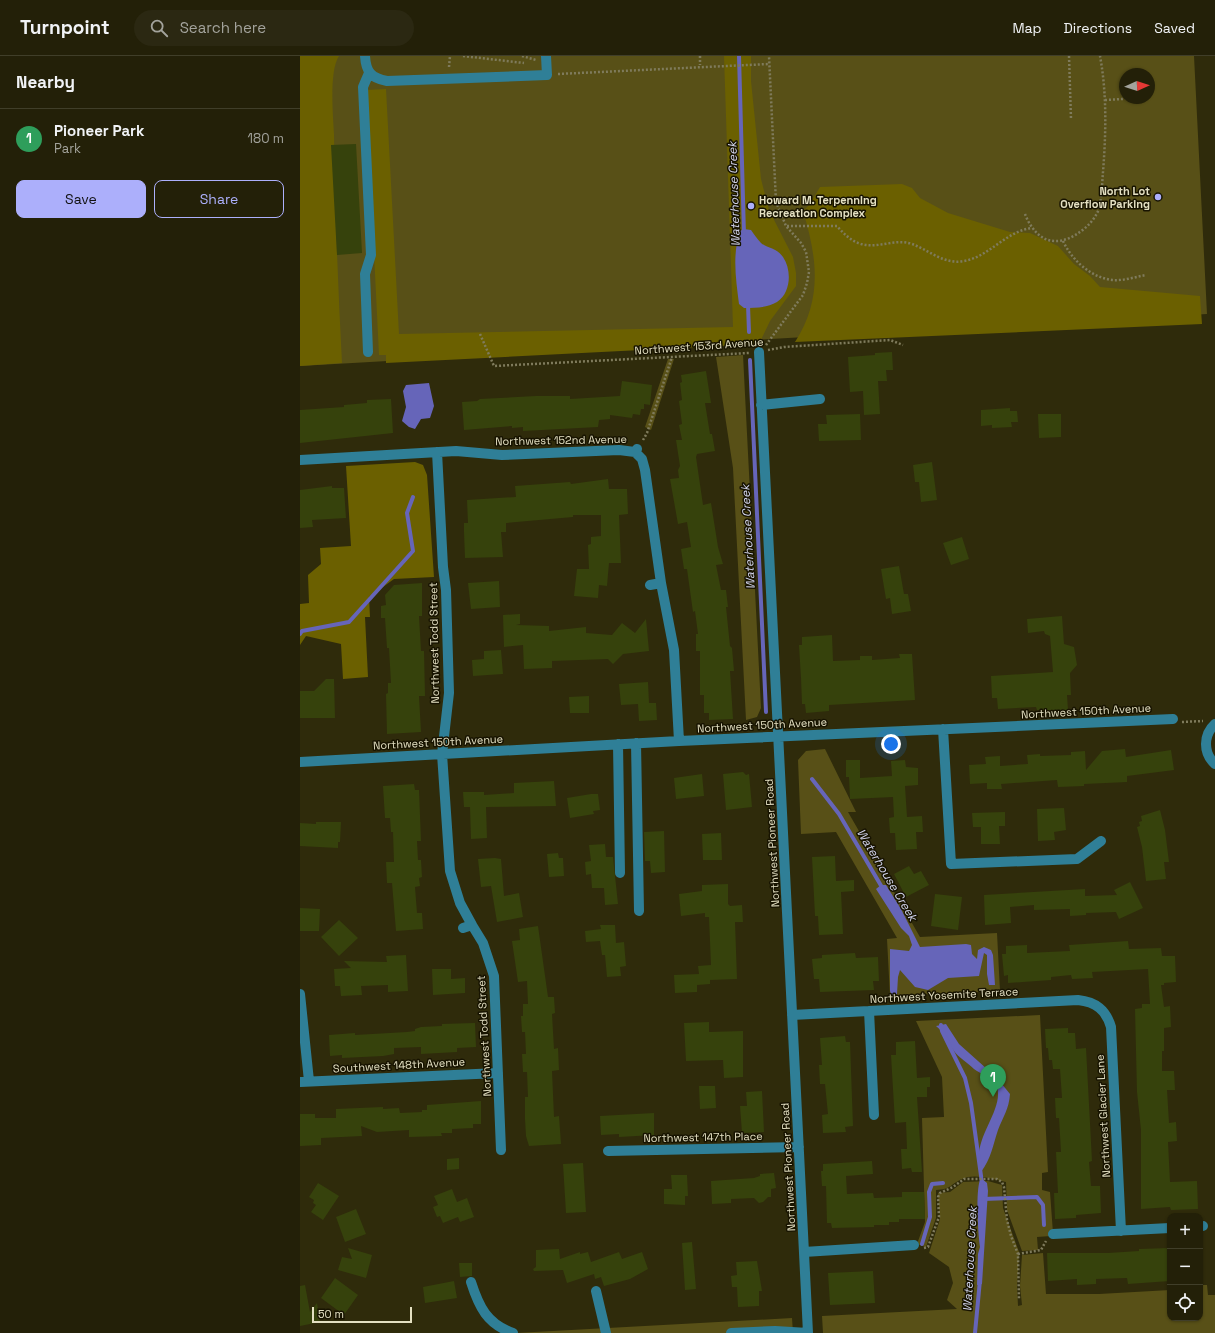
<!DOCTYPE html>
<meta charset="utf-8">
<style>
body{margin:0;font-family:"Space Grotesk",sans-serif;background:#2b2812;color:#f1f3f6}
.controls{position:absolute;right:12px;bottom:12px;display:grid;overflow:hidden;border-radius:8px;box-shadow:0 1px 3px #0004}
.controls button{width:36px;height:36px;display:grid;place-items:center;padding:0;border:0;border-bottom:1px solid #403e29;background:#232008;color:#f1f3f6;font:20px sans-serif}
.compass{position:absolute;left:819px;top:12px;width:36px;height:36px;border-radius:50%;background:#232008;box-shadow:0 1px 3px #0004;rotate:87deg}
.scale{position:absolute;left:12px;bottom:10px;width:100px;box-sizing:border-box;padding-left:4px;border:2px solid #e4e0c2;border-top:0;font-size:11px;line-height:14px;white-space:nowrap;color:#e4e0c2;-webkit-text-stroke:3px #171300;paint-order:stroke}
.you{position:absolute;left:591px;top:688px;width:14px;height:14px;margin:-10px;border:3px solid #fff;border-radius:50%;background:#1a73e8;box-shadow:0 0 0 6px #1a73e833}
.badge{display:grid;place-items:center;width:26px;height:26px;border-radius:50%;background:#acaffb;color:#fff;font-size:13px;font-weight:700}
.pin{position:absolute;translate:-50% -33px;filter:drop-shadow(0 1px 2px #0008)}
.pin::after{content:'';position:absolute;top:21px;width:14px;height:12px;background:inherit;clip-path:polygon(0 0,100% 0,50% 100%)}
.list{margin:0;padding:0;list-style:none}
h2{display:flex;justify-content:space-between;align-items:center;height:52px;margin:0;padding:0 16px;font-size:17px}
h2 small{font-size:13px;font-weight:400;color:#a3a39c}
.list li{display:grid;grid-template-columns:26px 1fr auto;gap:12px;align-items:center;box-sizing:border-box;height:60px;padding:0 16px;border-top:1px solid #403e29}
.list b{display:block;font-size:15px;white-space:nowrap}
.list p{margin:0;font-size:13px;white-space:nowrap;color:#a3a39c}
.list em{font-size:13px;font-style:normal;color:#a3a39c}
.actions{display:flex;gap:8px;padding:12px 16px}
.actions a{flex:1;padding:9px 0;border:1px solid #acaffb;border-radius:8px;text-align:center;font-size:14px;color:#acaffb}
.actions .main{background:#acaffb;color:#111}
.icon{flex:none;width:22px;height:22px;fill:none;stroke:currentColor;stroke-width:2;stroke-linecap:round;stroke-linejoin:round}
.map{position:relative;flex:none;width:915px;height:1277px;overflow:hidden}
header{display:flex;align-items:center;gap:24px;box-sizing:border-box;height:56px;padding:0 20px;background:#232008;border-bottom:1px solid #403e29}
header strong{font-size:19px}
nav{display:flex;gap:22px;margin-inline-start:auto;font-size:14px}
.search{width:280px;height:36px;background:#2b2812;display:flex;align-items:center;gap:10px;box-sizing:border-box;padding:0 14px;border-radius:22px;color:#a3a39c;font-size:15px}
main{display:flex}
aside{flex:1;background:#232008}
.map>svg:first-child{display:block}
.green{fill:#585017;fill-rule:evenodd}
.forest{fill:#6b6000}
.water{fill:#6665b9}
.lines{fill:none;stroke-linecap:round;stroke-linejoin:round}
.stream{stroke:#6665b9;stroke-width:4}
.building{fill:#36420c}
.path{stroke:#7f7b5c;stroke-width:2.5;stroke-dasharray:2 2;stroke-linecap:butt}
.minor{stroke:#2f7f97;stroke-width:10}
.poi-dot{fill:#acaffb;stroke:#171300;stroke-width:1.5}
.labels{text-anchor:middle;stroke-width:3;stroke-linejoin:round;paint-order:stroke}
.poi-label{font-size:11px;font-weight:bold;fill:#e4e0c2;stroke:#171300;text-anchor:end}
.street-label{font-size:11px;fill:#e4e0c2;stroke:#171300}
.water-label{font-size:12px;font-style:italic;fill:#d2d4eb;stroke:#171300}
</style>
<header>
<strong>Turnpoint</strong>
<div class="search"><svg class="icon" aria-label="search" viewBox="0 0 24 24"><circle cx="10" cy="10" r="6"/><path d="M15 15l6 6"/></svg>Search here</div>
<nav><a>Map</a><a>Directions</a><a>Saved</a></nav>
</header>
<main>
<aside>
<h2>Nearby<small></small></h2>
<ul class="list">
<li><span class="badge" style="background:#2e9e5b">1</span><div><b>Pioneer Park</b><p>Park</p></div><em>180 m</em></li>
</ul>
<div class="actions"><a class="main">Save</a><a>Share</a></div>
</aside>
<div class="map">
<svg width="915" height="1277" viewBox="0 0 915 1277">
<rect width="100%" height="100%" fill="#2f2b0b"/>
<!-- green -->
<path class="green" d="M0,0H894L907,258L0,310ZM825,18H849V42H825Z
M443,299L461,652L457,661L446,664L433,412L416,301Z
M368,303H374L351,374L345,371Z
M525,693L556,756H548L620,881L697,877L700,935L590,940L587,883L597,882L536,776L501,778L498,704L506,695Z
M740,959L748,1116L742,1117V1134L750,1136L753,1177L751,1180L737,1181L738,1194L722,1195L707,1154L706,1126C694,1123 673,1117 662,1123C649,1129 652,1133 636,1134V1162L626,1191L617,1188L625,1166L622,1062L644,1061L642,1021L616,965Z
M688,1125L702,1129L703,1152L719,1196L717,1230L718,1250L722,1249L720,1230L722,1199L743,1197L746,1238H799L870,1234V1262H900V1229H907L908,1239H915V1277H523L522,1260L657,1253L647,1244L653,1227L649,1211L629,1197L640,1163L638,1137L650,1136L663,1126Z
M492,1262L493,1277H216Z"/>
<!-- forest -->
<path class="forest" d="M0,0H39C29,15 33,59 34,78C35,155 38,231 42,307L0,310Z
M424,0H451V25L461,123L469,154L493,201L496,217V230L470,265L459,288L86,307V299H79L66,34L86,33L99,278L433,271Z
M602,128L612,132L620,142L648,157L710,176L730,177L758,190L774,208L790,220L800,231L900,240L902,268L495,286C523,243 517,201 503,155L510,148L520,131Z
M115,406L123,409L127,419L134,521L94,523L69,541L70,561H65L68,621L43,623L41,588L6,580L0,589V548L9,547L8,519L21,508L20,492L51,490L46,410Z"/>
<!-- water -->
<path class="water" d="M444,173L451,174C454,178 457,183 461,187C468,193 476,191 483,201C492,214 491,237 477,246C467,252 455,252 444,252L439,248C436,224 432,199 440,175Z
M129,327L134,350L130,362L121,363L115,373L109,371L102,365L106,351L103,335L106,329Z
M581,829H586L601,853L620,891L666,888L671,889L672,898L677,903L678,894L684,891L691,894L693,899L695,929H689L687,918V899L684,897L679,920L648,922L628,934L615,931L600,914L598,921L597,938L592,940L590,935V893L609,895L612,889L609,880L601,872L576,833Z
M646,968L659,988L697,1022L710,1038C709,1053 703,1061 698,1074C693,1089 691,1103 681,1116C669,1082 707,1054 696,1028C693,1021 680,1018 674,1013C668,1007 658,1001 654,995C647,986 645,977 636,970Z
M681,1122L687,1127L688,1135L682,1228L677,1229L678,1198L680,1191C678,1179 675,1131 681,1122Z"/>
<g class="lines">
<!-- stream -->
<path class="stream" d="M439,0L444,178
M448,249L449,276
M450,304L466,656
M0,578L2,575L49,566L113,495L107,457L113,441
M512,723L539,758L583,833
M641,969L642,975L665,1022L671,1047L682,1127
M683,1143L737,1141L743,1149L744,1169
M622,1188L630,1161L629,1136L632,1128L643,1127
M675,1277L680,1224"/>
</g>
<!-- building -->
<path class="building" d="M56,88L62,197L37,199L31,89Z
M592,296L593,314H586L587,325H578L580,358L564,359L563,335L550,336L548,301L575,299V297Z
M406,315L411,347H405L410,378H412L415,395L397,398L396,401L403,449L411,447L418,491L423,508L416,509L421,534H426L428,551H426L430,590L432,592L434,615H430L433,663L409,664V657H404V639H400V595H396V578H398L395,555L393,556L387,513H384L381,493L391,491L387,466L378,468L370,423L379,422L378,414L380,410L376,384H382L379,369L382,368L379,345L382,344L380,327L382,326L381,319Z
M322,325L352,329L350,349L344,348V353H341L340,359L333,358L332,362L310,359V363L299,364L298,371L223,375V371L212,372V370L164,374L162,346L177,345L180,343L236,340H270V343L320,340Z
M91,343L93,377L0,387V354L44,351V349L67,347V344Z
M710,352V355H717L718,366H711L712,371L692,372V369L681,370V354Z
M560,358L561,384L519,385L518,368H527L526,359Z
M738,358H761V381L739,382Z
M632,406L637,444L621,446L619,426H615L613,409Z
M308,423L309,433H327L328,458L319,459L321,507H309L307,530L299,529L298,542L274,540L277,513H289L288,489L291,488V481L301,480V459H273V461L206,467V476H201L203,501L165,502L164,476V467H168L167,444L216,441L215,430L270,426L271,428Z
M32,430V432H44L46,462L12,464L13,471L0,472V434Z
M662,481L669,503L651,509L643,487Z
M599,510L604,538H608L611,555L592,558L590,542L586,543L581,513Z
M199,525L200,551L171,553L168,527Z
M122,527V560H119L121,595H124L125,640H119L121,676L87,678L86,638L88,637V627H91L89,592H87L85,562H81V550L86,549L85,539L94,529Z
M220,558V568L216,569L249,570V575L286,571V577L312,579L322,567L335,577L346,563L349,595L323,598L313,608L308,603L252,605V612L224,613L223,589L204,591L203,559Z
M762,560L764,588L774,591L777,609L770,617L771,639H767L768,654H737L736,651L698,653L697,642H692L691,620L753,616L750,580L745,578L744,575L728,577L727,563Z
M532,579L533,605L560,604V600H572V604L600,602L599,598H612L615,644L529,649V655L506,657L505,648H502L501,622L499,589H502V581Z
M201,594L203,618L173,620L172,604L184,603V595Z
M26,623H34L35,662H0V635H14Z
M348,626L349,647H356L357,664L339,665L338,648L321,649L319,628Z
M289,640V657H270L269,641Z
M825,693L826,701L871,694L874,714L827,720V726L784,728V730L758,731L757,724L701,728L702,733H687V727L670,728L669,709L686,708L685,701L700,700V710L728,708L727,699L740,698V700L771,699V696L785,695L786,714L802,695Z
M546,704H560V722L592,720L591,705L605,704L606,711L618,712V729L605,730L607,761L622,760L623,776H616L617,793L596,794L595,777H590L589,762L594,761L593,741L550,743L549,721H546Z
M443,716L446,719L449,718L452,751L426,754L423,718Z
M402,718L404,740L376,743L374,722Z
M254,725L256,750L186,751L187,782L171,783L170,751H164L163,736H184V739L214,737V727Z
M114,728L115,734H119L121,785H117L118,804H121L122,821L119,822L120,830L115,831L117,857H122L123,873L96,875L92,827H87L86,806H94L93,776H91L90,762H85L83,730Z
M291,738H298L300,754L293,755L294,758L270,762L267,742Z
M764,752L766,774L754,776L755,784L738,785L737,753Z
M860,754L865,774L869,806H864L866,823L846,825L842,791L837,771L840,770L839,766L842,765L841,760Z
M705,756V770H699L700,788H681V771H673L672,757Z
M16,766H41L40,786H38V792L0,790V767L16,768Z
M364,775L365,816L351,817L350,805H345L344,776Z
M421,777L422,804H403L402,778Z
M305,788L306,801H313L318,848L305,849L304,832H292L291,818L286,819L285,806L291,805L289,789Z
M258,797L259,802H263L264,820L249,821L247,798Z
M535,800L536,825L554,824V835L541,836L543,878L519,879L518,860H515L512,801Z
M195,802L201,803L204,840L219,837L223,861L197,866L191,830L181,831L178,803Z
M609,810L614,818L621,815L629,829L606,841L594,818Z
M830,826L843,852L819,863L816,856L786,857V859L770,860V853L734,854V849L710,851L711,867L685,869L684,839L785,833V840L817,839L814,834Z
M428,828V848L430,850L442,849L443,866H435L437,923L410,924V928L397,929V936L375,937L374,919L399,918L398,910L411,909L409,861H405V857L381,860L379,838L402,835V829Z
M635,838L662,841L658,874L631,870Z
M0,852L20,853L19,875H0Z
M39,864L58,882L39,900L21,881Z
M300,869H315L316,887L324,886L326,910L320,911L321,920L307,921L305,899H302L300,885L286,886L285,875L301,873Z
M238,870L248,941H254L255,957L252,958L254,993L258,992L259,1014L252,1015L254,1061L259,1060L261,1088L229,1090L226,1080L225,1063V1041H228L227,1016H223L222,998H226L225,976H222L221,960H223V948H228L227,925L218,926L212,885L220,884L219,873Z
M828,885L829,893L861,892L862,900H875L876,926L864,927V929H861L864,951L870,950L871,971L864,972V995H862V1015H874L875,1034H867L869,1067L876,1066L877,1085L868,1086L870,1126L897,1125L898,1153L871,1154L870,1151L841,1153V1074L837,1036L835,953L842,952V948H850L848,913L792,916L793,922L772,923L771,919L751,921V924L708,927V919L704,920L702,898H706V890L727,889V897L770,895L769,889Z
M555,897L556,902L578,901L579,925H573L574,934L520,936L519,923H514L512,903L522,902V899Z
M106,899L108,935L88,936V929L61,930L62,939L41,940L40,930H35L34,913L51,912L44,905L87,906L86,900Z
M132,913H151V923L165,922V937L133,939Z
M409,966V976L443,975V1021L424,1022L423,1004L386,1005L384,967Z
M175,967L176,991L157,992V996L121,998V991L94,992V998L83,1000L42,1002V999L30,1000L29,979L55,977V979L107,976L115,975V973L121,971L142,970V968Z
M768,972V977H775L776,993L786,992L792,1105L789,1106L791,1130H800L801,1157L776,1159V1162L755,1163L754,1137H758L756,1096H761L759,1062H756L755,1042H762L760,1013H753L752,1004H749L748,992H746L745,973Z
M545,980L546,986H550L553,1070L545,1071L546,1076L523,1077L522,1059L528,1058L525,1028H520L519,1009H522L520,982Z
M615,985L617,1022L630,1021V1031H627V1041H617L622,1116H612L611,1112L602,1113L601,1093H607L606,1066L595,1067L591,999H596V986Z
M399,1030H415L416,1052L400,1053Z
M462,1035L464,1076L442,1077L440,1050H447L446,1036Z
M181,1045V1068H173V1072L152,1073V1077H141L142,1080L109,1081V1074L77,1076L61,1070L62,1080L21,1082V1089L0,1090V1058H15V1062H36V1053L83,1051V1053L99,1052L100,1057L122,1056V1054H127V1049Z
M354,1057V1079L319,1081V1078L301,1079L300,1060Z
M159,1102V1113L147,1114V1103Z
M572,1105L573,1118L546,1120L547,1138L573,1137L574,1142L602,1141V1136H624L625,1163H599V1166H589V1169H574V1171L532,1172L531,1167H527L526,1130H522L521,1115H523V1108Z
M283,1107L286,1156L266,1157L263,1108Z
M474,1117L476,1132L471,1133V1141H468L463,1146L459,1147L454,1142L431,1143V1147L412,1148L411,1125L454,1122L460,1120V1118Z
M371,1119H387L388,1140H385V1149L364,1148V1133H372Z
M18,1127L39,1140L23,1164L11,1156L16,1149L13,1147L14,1144L9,1141Z
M152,1133L157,1146L167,1142L174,1161L160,1166L158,1161L143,1167L140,1160L137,1161L133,1151L138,1149L134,1140Z
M56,1153L66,1178L45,1186L36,1161Z
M392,1186L396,1233L385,1234L382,1187Z
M48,1192L72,1199L66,1222L38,1214L42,1201L52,1203Z
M870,1192V1225L828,1228L827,1222L796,1223V1228L777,1229V1223L748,1225L747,1197H808L839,1195V1193Z
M259,1193L260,1203L280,1196V1198L288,1196L291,1206L319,1196L322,1203L342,1196L348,1213L330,1223L304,1230L301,1221L295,1223L294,1218L267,1227L263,1214L234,1215L233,1213L236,1211V1194Z
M457,1205L462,1235H459V1250L438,1251L437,1231H432L431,1220L437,1219L436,1206Z
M159,1207H172V1220L160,1221Z
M573,1215L575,1247L530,1249L528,1217Z
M35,1222L58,1239L44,1259L21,1242Z
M154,1225L157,1242L125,1247L123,1231Z
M5,1229L10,1256L17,1247L20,1266L0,1270V1230Z"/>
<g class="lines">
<!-- path -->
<path class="path" d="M163,0L224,7
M222,0L236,4
M400,0V9
M769,0L771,63
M149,11L150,0
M258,18L469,8
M805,44L838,42
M725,158C730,171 740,185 755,185C771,186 795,168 799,152C802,141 802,128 803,116C806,77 807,38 800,0
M487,170H537C544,178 551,185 561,188C579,193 595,182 612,188C629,194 644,209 664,205C689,201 706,175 732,172
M763,185C772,204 790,221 812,224C823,225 835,221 846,219
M180,278L194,310L449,297
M466,289L503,239L507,227L509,216L506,196L501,187L486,170L476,146L469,0
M468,294L484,291L590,284L603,289
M343,384L347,377L372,301
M882,666L903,665
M624,1192L628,1191L639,1161L638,1141L640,1137L653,1131L664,1123H697L702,1126L704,1131L707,1164L711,1180L718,1198L719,1244
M718,1198L741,1194L746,1185"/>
<!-- minor -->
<path class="minor" d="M65,0C66,16 71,22 87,25L247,19L246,0
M68,296L65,218L71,199L63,31L69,17
M459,296L508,1277
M461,349L520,343
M137,396L143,511L146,534L149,637L142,698L150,815L160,847L172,869
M335,396L342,403L345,414L361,527
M0,404L156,395L202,399L319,394L335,396L337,393
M350,529L361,527L374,594L379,685
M915,668C903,679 903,697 915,708
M643,673L651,808L777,803L801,785
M336,687L339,855
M318,688L320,817
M0,706L379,685L873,663
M163,872L172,869L183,887L194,920L201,1094
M0,938L9,1025
M569,955L574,1059
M492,959L778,944C796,946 806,954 811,971L821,1175
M0,1026L198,1017
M308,1095L499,1091
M900,1170H903
M753,1178L870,1172
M504,1196L614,1189
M171,1226C179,1251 187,1268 213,1277
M296,1235L306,1277
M431,1277L475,1275L508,1277"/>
</g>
<!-- markers -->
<g class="poi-dot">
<circle cx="858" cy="141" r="4"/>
<circle cx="451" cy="150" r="4"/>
</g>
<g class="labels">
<!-- poi labels -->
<g class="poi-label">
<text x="850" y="139">North Lot<tspan x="850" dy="13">Overflow Parking</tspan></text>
<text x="459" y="148" text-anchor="start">Howard M. Terpenning<tspan x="459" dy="13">Recreation Complex</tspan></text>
</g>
<!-- street labels -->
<g class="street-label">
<text transform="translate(399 290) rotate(-4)" y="4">Northwest 153rd Avenue</text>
<text transform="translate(261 384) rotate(-1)" y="4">Northwest 152nd Avenue</text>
<text transform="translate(134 587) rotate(-91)" y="4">Northwest Todd Street</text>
<text transform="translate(786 655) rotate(-3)" y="4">Northwest 150th Avenue</text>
<text transform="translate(462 669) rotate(-3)" y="4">Northwest 150th Avenue</text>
<text transform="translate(138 686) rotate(-3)" y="4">Northwest 150th Avenue</text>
<text transform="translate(472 787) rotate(-93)" y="4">Northwest Pioneer Road</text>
<text transform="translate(644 939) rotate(-3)" y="4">Northwest Yosemite Terrace</text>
<text transform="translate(184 980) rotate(-93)" y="4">Northwest Todd Street</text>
<text transform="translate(99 1009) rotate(-3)" y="4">Southwest 148th Avenue</text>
<text transform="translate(803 1060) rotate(-93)" y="4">Northwest Glacier Lane</text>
<text transform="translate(403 1081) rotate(-1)" y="4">Northwest 147th Place</text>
<text transform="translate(488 1111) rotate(-93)" y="4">Northwest Pioneer Road</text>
</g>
<!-- water labels -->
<g class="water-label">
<text transform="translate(434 138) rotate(-92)" y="4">Waterhouse Creek</text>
<text transform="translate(448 481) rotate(-93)" y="4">Waterhouse Creek</text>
<text transform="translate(587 819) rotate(59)" y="4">Waterhouse Creek</text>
<text transform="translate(670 1203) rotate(-87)" y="4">Waterhouse Creek</text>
</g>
</g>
</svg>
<div class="controls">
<button>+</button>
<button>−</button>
<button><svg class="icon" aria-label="locate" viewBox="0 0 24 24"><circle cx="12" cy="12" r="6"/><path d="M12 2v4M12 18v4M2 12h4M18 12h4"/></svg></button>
</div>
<svg class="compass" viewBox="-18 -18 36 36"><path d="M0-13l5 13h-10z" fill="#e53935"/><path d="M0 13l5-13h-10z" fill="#a3a39c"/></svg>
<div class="scale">50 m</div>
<div class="you"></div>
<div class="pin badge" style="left:693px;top:1041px;background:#2e9e5b">1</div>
</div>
</main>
